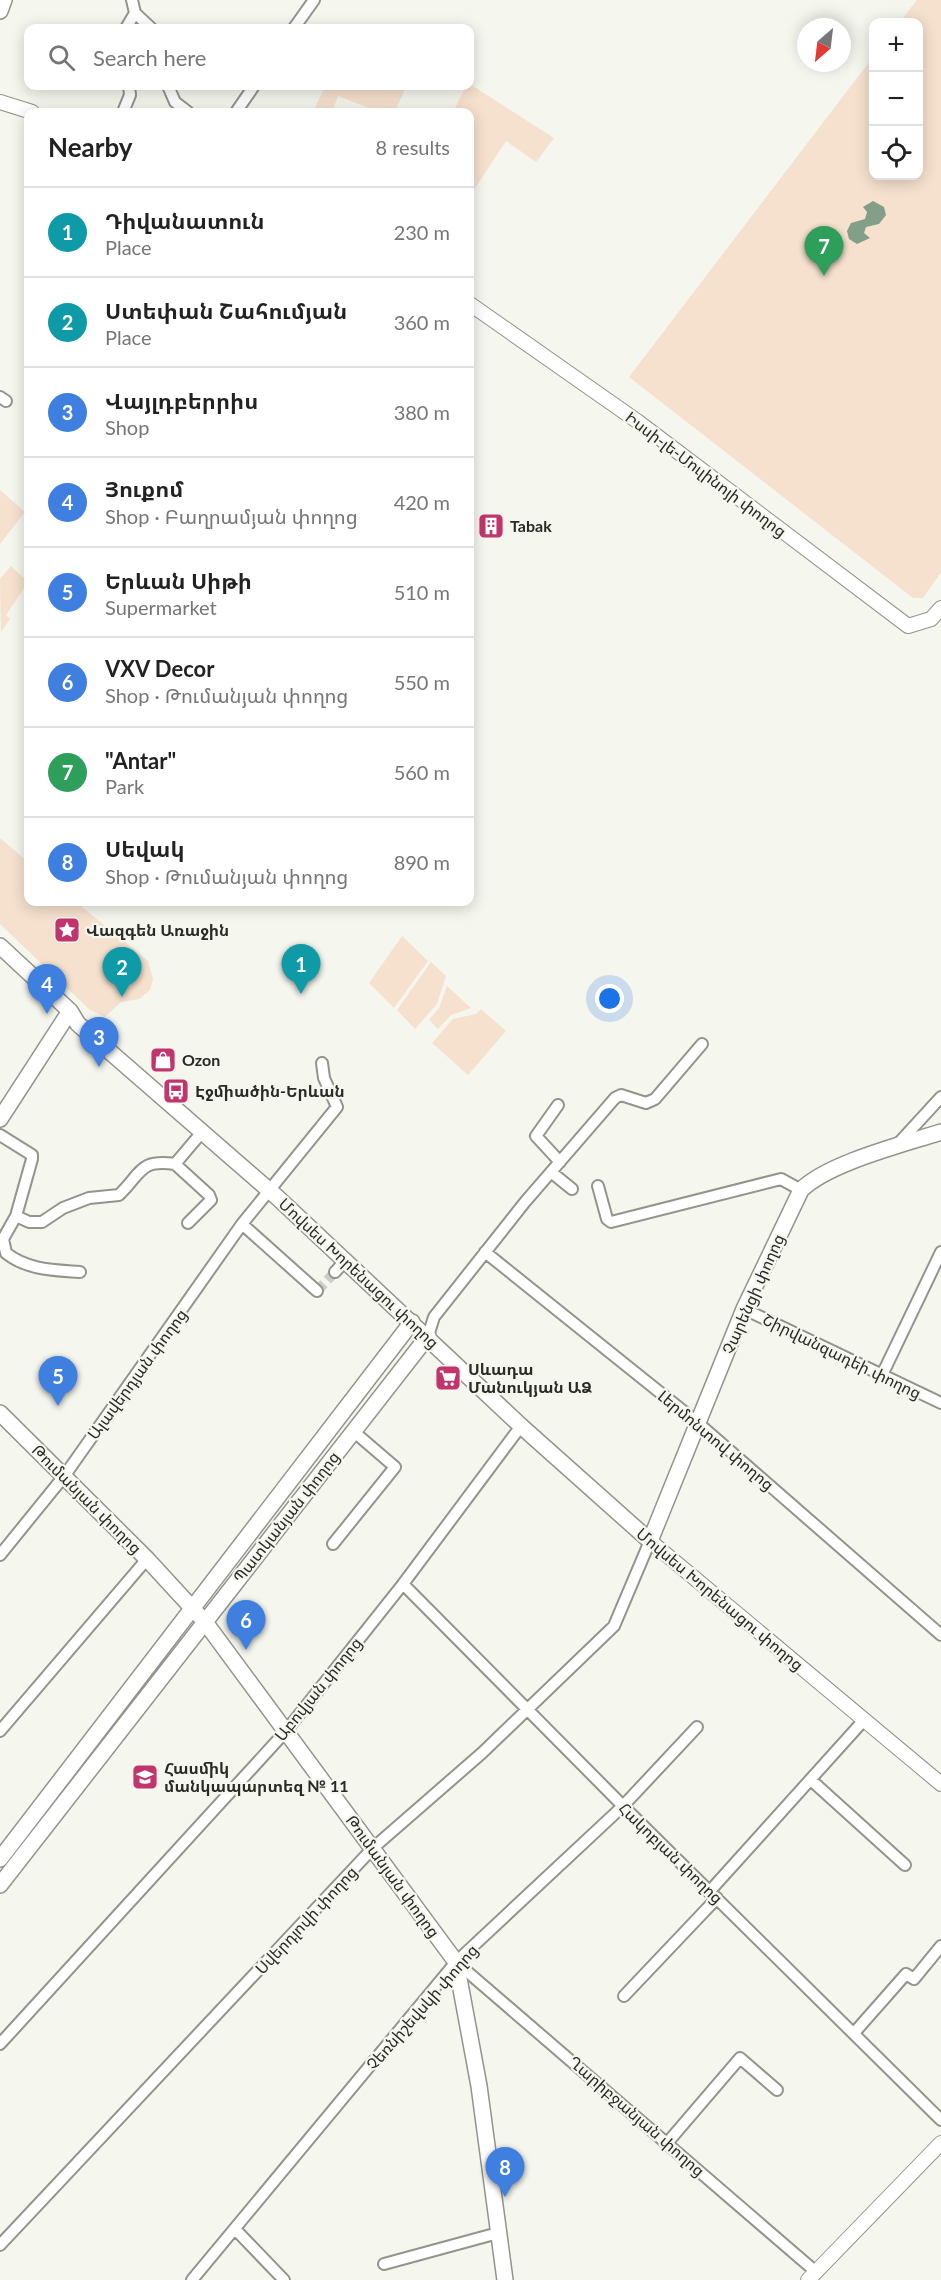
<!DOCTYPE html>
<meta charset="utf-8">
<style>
body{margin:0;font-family:Lato,"Noto Sans Armenian",sans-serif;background:#f6f6f6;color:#222}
.controls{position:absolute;right:18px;top:18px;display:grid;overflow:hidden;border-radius:12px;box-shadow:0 3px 15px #0003}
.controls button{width:54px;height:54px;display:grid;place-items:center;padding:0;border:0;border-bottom:2px solid #e0e0e0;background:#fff;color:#222;font:30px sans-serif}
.compass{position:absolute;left:797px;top:18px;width:54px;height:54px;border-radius:50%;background:#fff;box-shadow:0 3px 15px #0003;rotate:208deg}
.you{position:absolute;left:610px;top:999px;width:21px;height:21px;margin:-15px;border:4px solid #fff;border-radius:50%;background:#1a73e8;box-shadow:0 0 0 9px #1a73e833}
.badge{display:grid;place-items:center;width:39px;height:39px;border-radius:50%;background:#c0356c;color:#fff;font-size:20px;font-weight:700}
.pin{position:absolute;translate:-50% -50px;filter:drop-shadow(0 2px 3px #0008)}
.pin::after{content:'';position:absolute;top:32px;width:21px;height:18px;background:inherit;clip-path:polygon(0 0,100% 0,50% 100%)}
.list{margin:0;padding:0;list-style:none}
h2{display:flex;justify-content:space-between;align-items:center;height:78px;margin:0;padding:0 24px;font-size:26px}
h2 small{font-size:20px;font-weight:400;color:#767676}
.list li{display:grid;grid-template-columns:39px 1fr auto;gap:18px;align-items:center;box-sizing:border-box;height:90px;padding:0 24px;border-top:2px solid #e0e0e0}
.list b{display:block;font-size:22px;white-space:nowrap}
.list p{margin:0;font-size:20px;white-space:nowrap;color:#767676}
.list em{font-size:20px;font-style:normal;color:#767676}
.icon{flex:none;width:33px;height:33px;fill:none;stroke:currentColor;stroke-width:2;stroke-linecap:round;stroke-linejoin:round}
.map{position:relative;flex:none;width:941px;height:2280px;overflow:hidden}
.search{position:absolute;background:#fff;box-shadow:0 3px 15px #0003;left:24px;top:24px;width:450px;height:66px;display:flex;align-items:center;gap:15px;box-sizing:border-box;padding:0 21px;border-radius:12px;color:#767676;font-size:22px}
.panel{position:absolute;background:#fff;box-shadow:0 3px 15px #0003;left:24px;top:108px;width:450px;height:798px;border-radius:12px}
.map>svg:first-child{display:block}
.green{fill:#f6e1ce}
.water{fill:#81a087}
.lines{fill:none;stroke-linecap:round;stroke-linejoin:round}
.minor-tunnel{stroke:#cccdc6;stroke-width:10;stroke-dasharray:10 5;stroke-linecap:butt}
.minor-casing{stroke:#94948d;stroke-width:14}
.tertiary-casing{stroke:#94948d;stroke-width:16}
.secondary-casing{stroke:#94948d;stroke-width:18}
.minor{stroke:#fff;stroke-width:10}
.tertiary{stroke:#fff;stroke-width:14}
.secondary{stroke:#fff;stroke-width:15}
.labels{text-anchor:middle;stroke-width:4.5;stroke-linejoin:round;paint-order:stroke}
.street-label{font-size:16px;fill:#292926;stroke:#f5f6ee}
.poi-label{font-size:16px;font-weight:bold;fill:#292926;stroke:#f5f6ee;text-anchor:start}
</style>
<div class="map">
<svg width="941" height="2280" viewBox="0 0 941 2280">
<rect width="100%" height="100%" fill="#f5f6ee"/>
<!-- green -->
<path class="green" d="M917,0H941V572L923,598H913L629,377L873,57L874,176H918V22H900Z
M470,84L554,138L536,162L506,141L470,196V112H453L466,86Z
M325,86H406L395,112H379L338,96L332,112H313Z
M0,490L25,512L0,544Z
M11,566L28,582L6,615L10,619L1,632L0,579Z
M0,838L28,862V902H76L148,961L153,979L150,990L139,999L121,1002L105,1017L90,1010L0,924Z
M402,936L428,961L394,1008L369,983Z
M431,962L446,976L437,1004L415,1029L397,1010Z
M447,986L471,1008L451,1015L438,1029L429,1020L439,1008Z
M481,1009L506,1031L468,1075L432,1043L453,1019L476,1014Z"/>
<!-- water -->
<path class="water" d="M873,201L884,207L886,215L879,224L866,227L864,233L870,238L857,244L849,239L847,231L851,223L865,219L867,212L863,207Z"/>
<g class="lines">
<!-- minor-tunnel -->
<path class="minor-tunnel" d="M317,1291L335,1272"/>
<defs>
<path id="minor" d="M135,13L151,28
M126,28L135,13L132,0
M294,28L314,0
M168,86L175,102L188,112
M123,112L130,95L129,86
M236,112L254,86
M0,397L6,401
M558,1105L536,1136L560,1162
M0,1135L32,1155V1159L16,1216L3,1239L6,1253C27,1270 54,1270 80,1272
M897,1145L941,1097
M175,1164L209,1195L211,1200L188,1223
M551,1172L572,1189
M598,1186L607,1219L611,1222L781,1179L801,1190
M16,1216L29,1222H42L63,1208L89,1198L119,1195C142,1173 139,1159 175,1164L203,1131
M242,1224L317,1291
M485,1252L698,1423L941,1635
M335,1272L346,1260
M744,1309L941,1403
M428,1336L434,1317L525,1202L615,1098L621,1095L646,1103L655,1099L702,1044
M882,1375L941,1252
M333,1544L395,1467L353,1431
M0,1555L65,1475L242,1224L337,1107L324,1078L322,1063
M403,1584L623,1806L941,2120
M0,1731L147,1559
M811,1780L905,1865
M709,1892L864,1720
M456,1962L816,2272
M624,1996L717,1898
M854,2033L906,1974L914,1979L941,1946
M0,2044L286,1731L403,1584L521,1426
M668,2142L740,2058L777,2090
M235,2229L284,2280
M0,2245L373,1848L482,1753L614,1626L650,1541
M384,2264L498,2233
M192,2280L456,1962L623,1806L697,1727"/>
<path id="tertiary" d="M0,102L32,112
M470,304L637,421L908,626L931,619L941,608
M650,1541L941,1784
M808,2280L941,2143"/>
<path id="secondary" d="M0,11L4,0
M0,946L70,1011L78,1024L278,1198L521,1426L650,1541L744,1309L801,1190C828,1163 904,1144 941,1132
M0,1119L70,1011
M0,1413L147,1559L205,1622L456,1962L479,2086L505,2280
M0,1859L412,1322
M0,1885L428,1336"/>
</defs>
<!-- minor casing -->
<use href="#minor" class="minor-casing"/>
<!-- tertiary casing -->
<use href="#tertiary" class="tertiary-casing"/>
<!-- secondary casing -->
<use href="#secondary" class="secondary-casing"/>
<!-- minor -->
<use href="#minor" class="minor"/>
<!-- tertiary -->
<use href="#tertiary" class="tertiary"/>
<!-- secondary -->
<use href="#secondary" class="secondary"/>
</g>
<!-- icons -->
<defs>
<symbol id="building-square" viewBox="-11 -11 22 22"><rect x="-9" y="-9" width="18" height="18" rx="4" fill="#c0356c" stroke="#f5f6ee"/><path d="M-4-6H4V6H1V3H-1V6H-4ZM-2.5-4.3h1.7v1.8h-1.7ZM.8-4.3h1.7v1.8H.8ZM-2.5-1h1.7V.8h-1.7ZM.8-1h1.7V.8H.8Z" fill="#fff"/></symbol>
<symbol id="sight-square" viewBox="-11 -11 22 22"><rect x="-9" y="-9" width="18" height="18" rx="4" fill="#c0356c" stroke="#f5f6ee"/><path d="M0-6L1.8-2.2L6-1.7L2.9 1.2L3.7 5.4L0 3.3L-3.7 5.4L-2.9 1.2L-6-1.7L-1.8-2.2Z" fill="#fff"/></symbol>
<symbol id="shop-square" viewBox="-11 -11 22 22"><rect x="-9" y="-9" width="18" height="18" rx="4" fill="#c0356c" stroke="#f5f6ee"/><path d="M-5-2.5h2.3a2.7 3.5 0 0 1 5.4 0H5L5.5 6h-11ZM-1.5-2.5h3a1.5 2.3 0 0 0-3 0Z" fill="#fff"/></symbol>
<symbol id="bus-square" viewBox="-11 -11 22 22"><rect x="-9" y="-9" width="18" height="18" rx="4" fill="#c0356c" stroke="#f5f6ee"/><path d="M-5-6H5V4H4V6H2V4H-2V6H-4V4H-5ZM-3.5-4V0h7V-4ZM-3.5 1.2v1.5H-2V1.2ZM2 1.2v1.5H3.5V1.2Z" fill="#fff"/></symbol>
<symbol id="supermarket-square" viewBox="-11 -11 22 22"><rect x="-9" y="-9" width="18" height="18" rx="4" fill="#c0356c" stroke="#f5f6ee"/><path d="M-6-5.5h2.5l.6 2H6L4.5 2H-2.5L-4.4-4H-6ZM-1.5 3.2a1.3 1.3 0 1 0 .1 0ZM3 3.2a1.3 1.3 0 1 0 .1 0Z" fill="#fff"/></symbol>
<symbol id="school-square" viewBox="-11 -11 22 22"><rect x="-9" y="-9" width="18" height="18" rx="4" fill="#c0356c" stroke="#f5f6ee"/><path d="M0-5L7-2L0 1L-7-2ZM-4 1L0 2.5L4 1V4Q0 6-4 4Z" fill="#fff"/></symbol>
</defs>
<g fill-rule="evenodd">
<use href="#building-square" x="476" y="511" width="30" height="30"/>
<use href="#sight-square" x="52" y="915" width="30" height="30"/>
<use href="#shop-square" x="148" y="1045" width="30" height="30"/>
<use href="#bus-square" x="161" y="1076" width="30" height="30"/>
<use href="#supermarket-square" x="433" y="1363" width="30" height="30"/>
<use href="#school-square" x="130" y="1762" width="30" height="30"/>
</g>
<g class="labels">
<!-- street labels -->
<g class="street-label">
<text transform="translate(706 474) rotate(37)" y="6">Իսսի-լե-Մուլինոյի փողոց</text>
<text transform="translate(359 1273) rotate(43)" y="6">Մովսես Խորենացու փողոց</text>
<text transform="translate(753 1294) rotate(-66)" y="6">Չարենցի փողոց</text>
<text transform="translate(842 1356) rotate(26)" y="6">Շիրվանզադեի փողոց</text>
<text transform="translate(137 1374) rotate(-54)" y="6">Ալավերդյան փողոց</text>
<text transform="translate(716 1440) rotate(40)" y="6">Լերմոնտով փողոց</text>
<text transform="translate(87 1499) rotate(45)" y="6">Թումանյան փողոց</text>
<text transform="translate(286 1517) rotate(-52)" y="6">Պատկանյան փողոց</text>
<text transform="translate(720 1599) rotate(40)" y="6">Մովսես Խորենացու փողոց</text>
<text transform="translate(318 1689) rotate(-51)" y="6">Աբովյան փողոց</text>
<text transform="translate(671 1853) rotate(44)" y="6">Հակոբյան փողոց</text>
<text transform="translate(393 1876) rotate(54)" y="6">Թումանյան փողոց</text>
<text transform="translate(306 1920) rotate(-47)" y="6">Սվերդլովի փողոց</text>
<text transform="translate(422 2007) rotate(-49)" y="6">Չեռնիշեվսկի փողոց</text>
<text transform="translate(637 2116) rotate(41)" y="6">Ղարիբջանյան փողոց</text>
</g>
<!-- poi labels -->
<g class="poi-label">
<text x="510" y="532">Tabak</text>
<text x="86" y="936">Վազգեն Առաջին</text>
<text x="182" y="1066">Ozon</text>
<text x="195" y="1097">Էջմիածին-Երևան</text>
<text x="468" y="1375">Սևադա<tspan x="468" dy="18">Մանուկյան ԱՁ</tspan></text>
<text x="164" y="1774">Հասմիկ<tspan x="164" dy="18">մանկապարտեզ № 11</tspan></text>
</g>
</g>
</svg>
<div class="controls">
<button>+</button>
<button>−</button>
<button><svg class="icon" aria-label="locate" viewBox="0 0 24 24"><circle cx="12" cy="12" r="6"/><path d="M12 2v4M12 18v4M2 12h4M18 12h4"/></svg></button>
</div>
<svg class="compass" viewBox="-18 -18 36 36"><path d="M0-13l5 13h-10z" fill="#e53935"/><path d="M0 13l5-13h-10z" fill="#767676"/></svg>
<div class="you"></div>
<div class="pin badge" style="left:301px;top:994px;background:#0f9aa8">1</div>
<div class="pin badge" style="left:122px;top:997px;background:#0f9aa8">2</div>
<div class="pin badge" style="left:99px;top:1067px;background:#3f7fe0">3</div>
<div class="pin badge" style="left:47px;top:1014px;background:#3f7fe0">4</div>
<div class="pin badge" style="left:58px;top:1406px;background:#3f7fe0">5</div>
<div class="pin badge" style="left:246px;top:1650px;background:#3f7fe0">6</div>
<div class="pin badge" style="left:824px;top:276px;background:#2e9e5b">7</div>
<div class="pin badge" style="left:505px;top:2197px;background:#3f7fe0">8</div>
<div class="search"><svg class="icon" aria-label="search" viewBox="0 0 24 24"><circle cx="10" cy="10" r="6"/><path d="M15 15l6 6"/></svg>Search here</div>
<section class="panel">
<h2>Nearby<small>8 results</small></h2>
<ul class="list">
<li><span class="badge" style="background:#0f9aa8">1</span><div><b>Դիվանատուն</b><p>Place</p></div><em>230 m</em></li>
<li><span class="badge" style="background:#0f9aa8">2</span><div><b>Ստեփան Շահումյան</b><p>Place</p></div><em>360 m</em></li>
<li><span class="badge" style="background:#3f7fe0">3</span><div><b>Վայլդբերրիս</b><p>Shop</p></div><em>380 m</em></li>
<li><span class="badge" style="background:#3f7fe0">4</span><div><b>Յուքոմ</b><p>Shop · Բաղրամյան փողոց</p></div><em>420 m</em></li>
<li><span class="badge" style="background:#3f7fe0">5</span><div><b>Երևան Սիթի</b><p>Supermarket</p></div><em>510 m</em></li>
<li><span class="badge" style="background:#3f7fe0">6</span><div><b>VXV Decor</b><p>Shop · Թումանյան փողոց</p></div><em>550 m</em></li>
<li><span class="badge" style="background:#2e9e5b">7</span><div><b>&quot;Antar&quot;</b><p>Park</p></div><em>560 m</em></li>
<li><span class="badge" style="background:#3f7fe0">8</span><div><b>Սեվակ</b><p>Shop · Թումանյան փողոց</p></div><em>890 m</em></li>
</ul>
</section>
</div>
